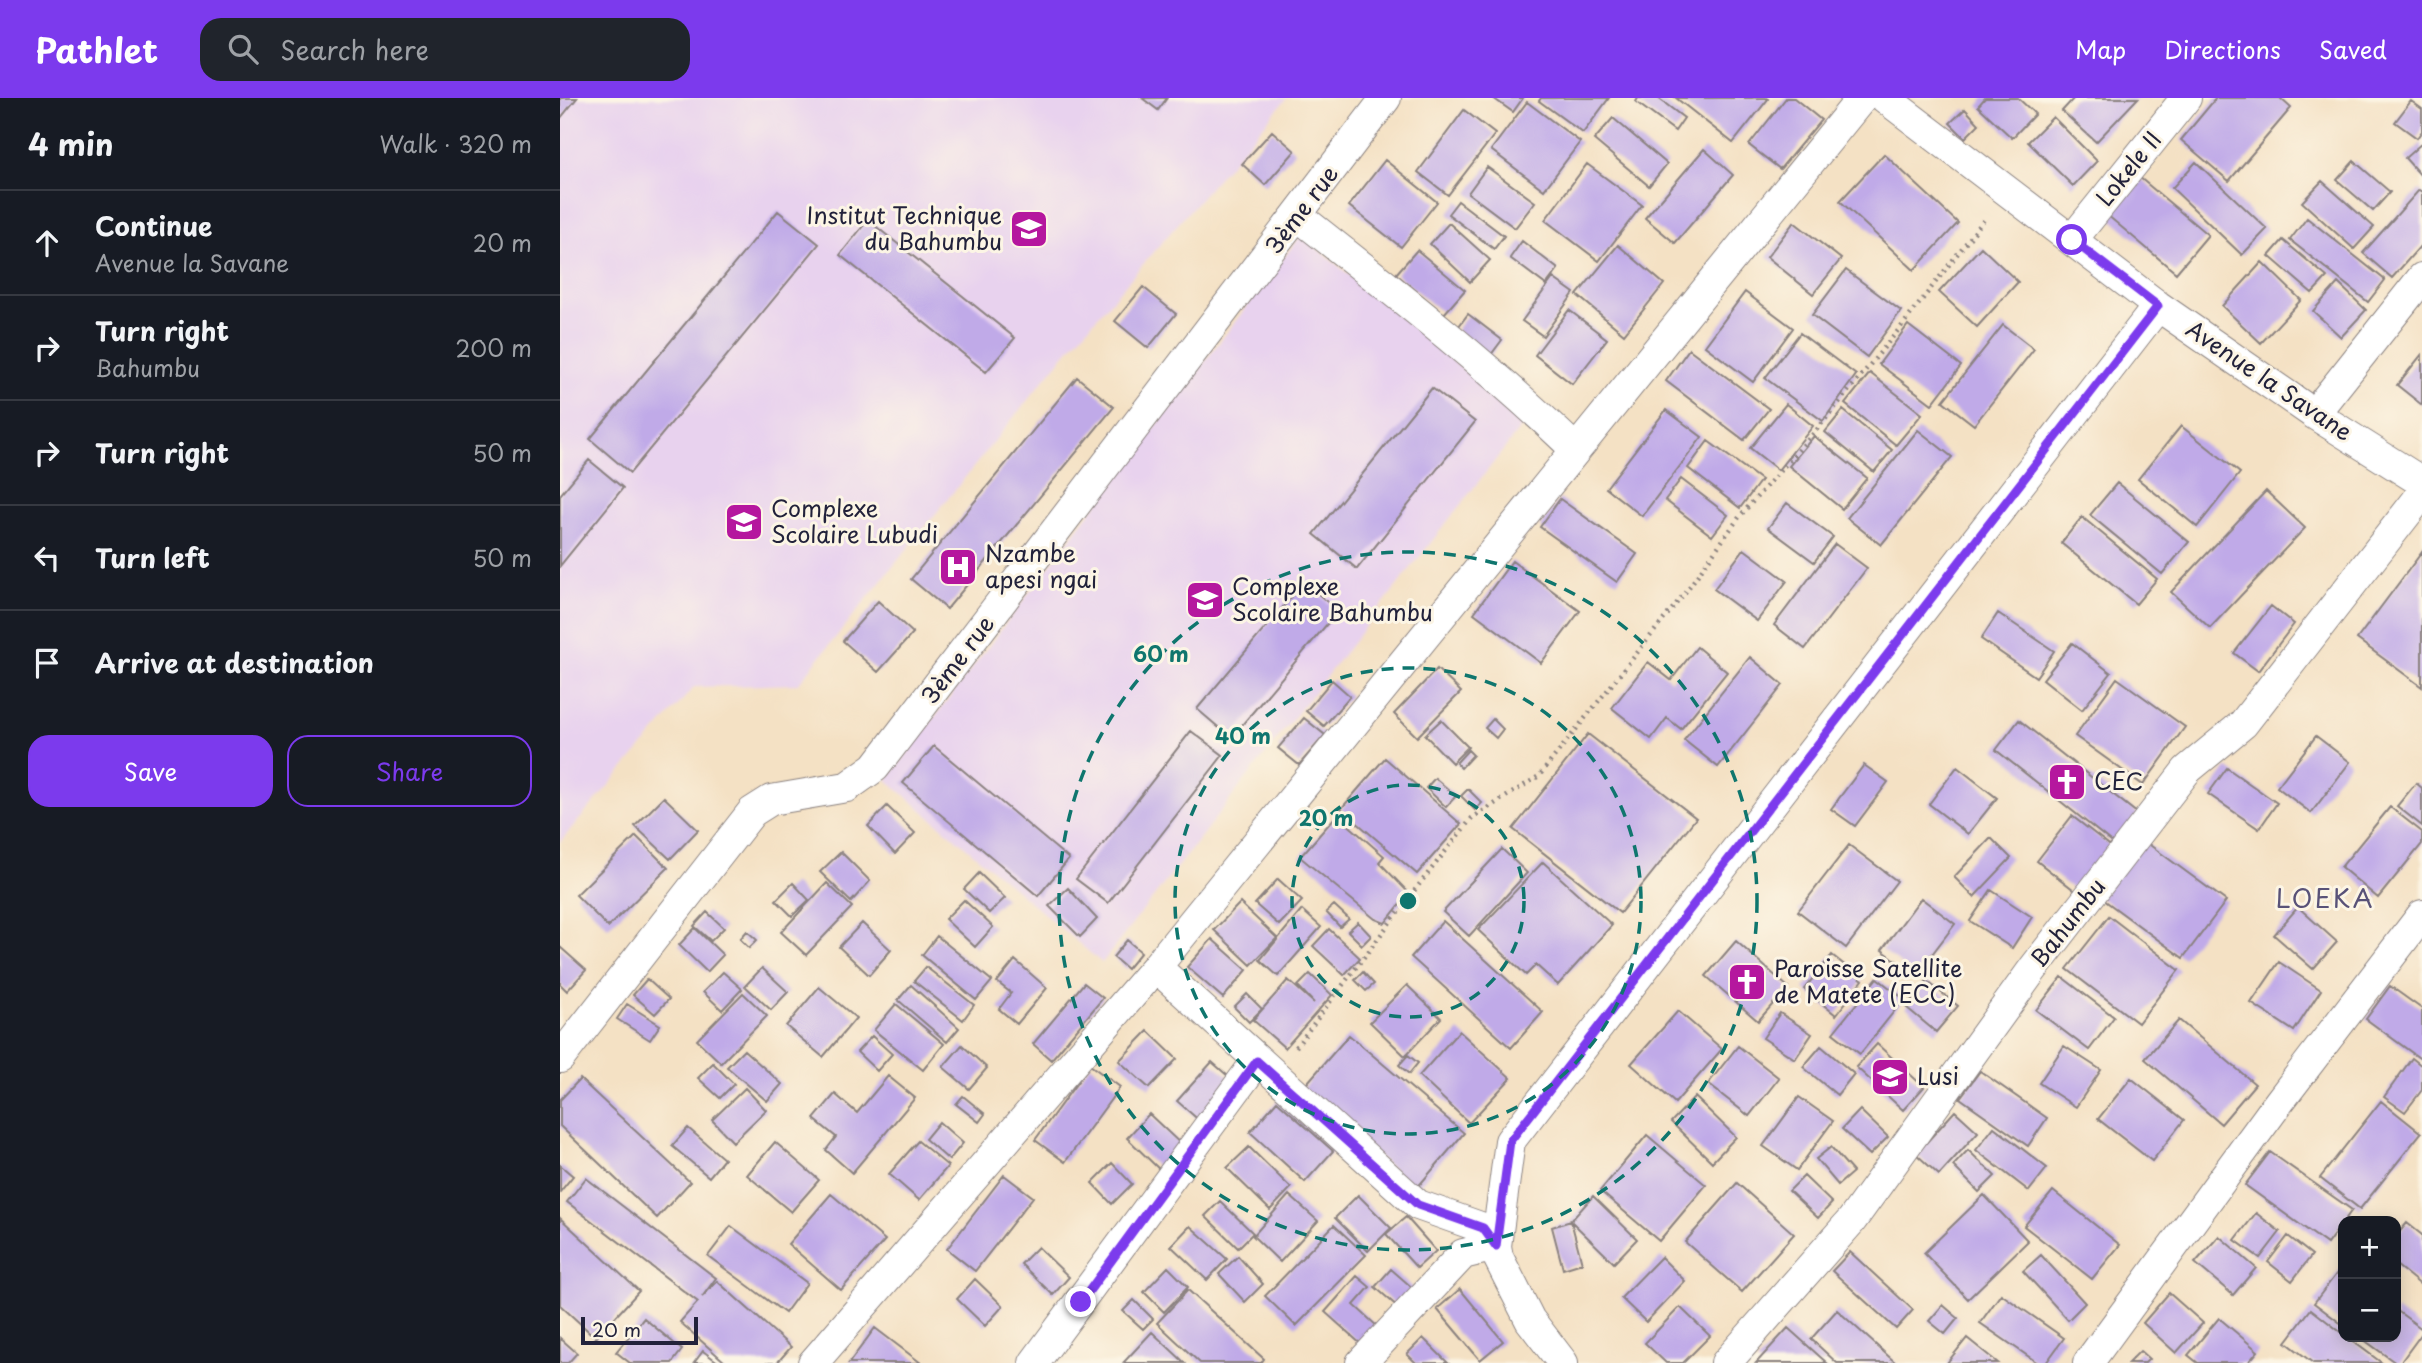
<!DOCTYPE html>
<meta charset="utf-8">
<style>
body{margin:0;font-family:"Playpen Sans",sans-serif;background:#20242c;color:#f1f3f6}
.controls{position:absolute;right:21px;bottom:21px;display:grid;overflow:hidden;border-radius:14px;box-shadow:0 4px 18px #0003}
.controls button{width:63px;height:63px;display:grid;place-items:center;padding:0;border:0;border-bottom:2px solid #363941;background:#171b24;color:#f1f3f6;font:35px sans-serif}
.scale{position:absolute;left:21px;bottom:18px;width:117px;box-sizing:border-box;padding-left:7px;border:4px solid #22223b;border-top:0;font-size:19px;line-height:24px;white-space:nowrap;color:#22223b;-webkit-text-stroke:5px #fcf5e5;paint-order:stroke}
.stop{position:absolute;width:21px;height:21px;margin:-16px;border:5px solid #7c3aed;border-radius:50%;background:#fff}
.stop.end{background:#7c3aed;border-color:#fff;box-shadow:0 2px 7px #0008}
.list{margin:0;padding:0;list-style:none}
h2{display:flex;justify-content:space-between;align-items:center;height:91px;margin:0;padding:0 28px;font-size:30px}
h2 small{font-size:23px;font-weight:400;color:#9ea1a6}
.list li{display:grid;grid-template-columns:46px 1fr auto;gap:21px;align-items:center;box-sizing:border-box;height:105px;padding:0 28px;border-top:2px solid #363941}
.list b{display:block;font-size:26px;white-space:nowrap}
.list p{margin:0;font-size:23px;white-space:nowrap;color:#9ea1a6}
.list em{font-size:23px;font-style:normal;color:#9ea1a6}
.actions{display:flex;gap:14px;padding:21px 28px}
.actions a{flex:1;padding:16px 0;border:2px solid #7c3aed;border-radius:21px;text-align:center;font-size:24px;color:#7c3aed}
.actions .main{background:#7c3aed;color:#fff}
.icon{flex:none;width:38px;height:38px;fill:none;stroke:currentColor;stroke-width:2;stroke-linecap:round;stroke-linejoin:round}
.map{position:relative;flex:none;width:1862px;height:1265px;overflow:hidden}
header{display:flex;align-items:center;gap:42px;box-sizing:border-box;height:98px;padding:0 35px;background:#7c3aed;color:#fff}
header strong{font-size:33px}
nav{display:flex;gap:38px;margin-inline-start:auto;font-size:24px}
.search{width:490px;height:63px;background:#20242c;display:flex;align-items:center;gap:18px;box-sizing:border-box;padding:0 24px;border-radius:21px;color:#9ea1a6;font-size:26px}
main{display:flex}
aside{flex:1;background:#171b24}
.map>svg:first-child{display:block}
.built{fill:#e8d2ee}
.building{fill:#c0aae8}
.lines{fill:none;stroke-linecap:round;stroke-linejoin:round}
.street-casing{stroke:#8b8280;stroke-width:32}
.path{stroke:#8b8280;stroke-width:4.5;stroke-dasharray:2 5;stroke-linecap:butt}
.street{stroke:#fff;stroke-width:30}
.route{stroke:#7c3aed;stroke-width:9}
.ring{fill:none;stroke:#0f766e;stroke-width:3.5;stroke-dasharray:12 9}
.labels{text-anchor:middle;stroke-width:6;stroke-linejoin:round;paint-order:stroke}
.street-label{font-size:23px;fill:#22223b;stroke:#fcf5e5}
.poi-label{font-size:23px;fill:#22223b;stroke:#fcf5e5;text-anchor:start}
.quarter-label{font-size:26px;letter-spacing:2px;fill:#595278;stroke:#fcf5e5}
.centre{fill:#0f766e;stroke:#fcf5e5;stroke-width:3.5}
.ring-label{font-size:21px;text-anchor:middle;font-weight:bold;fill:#0f766e;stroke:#fcf5e5;stroke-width:6;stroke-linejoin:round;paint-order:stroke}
</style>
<header>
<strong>Pathlet</strong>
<div class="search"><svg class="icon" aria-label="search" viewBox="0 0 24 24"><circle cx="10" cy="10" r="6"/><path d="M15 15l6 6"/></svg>Search here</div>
<nav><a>Map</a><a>Directions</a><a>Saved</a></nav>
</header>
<main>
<aside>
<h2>4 min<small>Walk · 320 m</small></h2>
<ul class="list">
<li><svg class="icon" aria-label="ahead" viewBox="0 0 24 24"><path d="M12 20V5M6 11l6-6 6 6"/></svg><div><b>Continue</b><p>Avenue la Savane</p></div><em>20 m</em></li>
<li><svg class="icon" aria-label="right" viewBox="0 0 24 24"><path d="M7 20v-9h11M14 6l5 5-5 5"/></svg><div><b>Turn right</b><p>Bahumbu</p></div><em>200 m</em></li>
<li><svg class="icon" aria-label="right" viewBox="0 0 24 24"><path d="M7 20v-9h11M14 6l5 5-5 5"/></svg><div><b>Turn right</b></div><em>50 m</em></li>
<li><svg class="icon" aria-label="left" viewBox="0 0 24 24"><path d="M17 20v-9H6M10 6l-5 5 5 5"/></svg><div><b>Turn left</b></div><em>50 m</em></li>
<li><svg class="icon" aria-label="arrive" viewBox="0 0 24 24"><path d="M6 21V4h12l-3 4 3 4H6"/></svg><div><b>Arrive at destination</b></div></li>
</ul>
<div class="actions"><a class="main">Save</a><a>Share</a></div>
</aside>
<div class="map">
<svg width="1862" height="1265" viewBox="0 0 1862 1265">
<rect width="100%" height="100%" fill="#fcf5e5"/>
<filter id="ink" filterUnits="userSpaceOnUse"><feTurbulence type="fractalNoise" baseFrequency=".0143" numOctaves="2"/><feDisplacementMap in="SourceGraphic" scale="14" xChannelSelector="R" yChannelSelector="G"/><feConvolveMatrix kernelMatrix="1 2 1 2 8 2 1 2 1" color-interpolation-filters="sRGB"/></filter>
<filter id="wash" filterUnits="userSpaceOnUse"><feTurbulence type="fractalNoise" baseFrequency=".00686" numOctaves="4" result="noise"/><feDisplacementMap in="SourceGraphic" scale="28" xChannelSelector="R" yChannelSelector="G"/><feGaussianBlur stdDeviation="1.57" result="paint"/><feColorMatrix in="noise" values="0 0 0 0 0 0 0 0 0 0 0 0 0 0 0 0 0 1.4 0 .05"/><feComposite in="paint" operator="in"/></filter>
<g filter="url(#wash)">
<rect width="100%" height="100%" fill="#f4e1c4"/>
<!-- built -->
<path class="built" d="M0,0H727L500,262L238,586L134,589L0,744Z
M741,137L966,323L542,865L327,682Z"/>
<g id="blocks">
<!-- building -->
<path class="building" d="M0,0H17L0,21Z
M582,0H607L598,12Z
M933,0H963L953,14Z
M981,0H1049L1023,35L979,3Z
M1078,0H1098L1124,20L1115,33L1076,4Z
M1116,0H1206L1208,1L1173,45Z
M1226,0H1234L1261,22L1220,71L1189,47Z
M1425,0H1458L1475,16L1452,40L1418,8Z
M1514,0H1578L1536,44L1502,13Z
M1656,0H1720L1731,10L1669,83L1621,42Z
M1851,3L1862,11V33L1857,40L1835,24Z
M967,4L1020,44L984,92L931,52Z
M1405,11L1419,26L1405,40L1390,25Z
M904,12L935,36L888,97L858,74Z
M1493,19L1537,63L1513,88L1468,44Z
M1053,20L1107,66L1089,88L1034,42Z
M712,33L735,53L705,87L682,66Z
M1862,45V79L1845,60Z
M1144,51L1173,77L1115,145L1085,120Z
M1324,56L1398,125L1354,172L1280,103Z
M825,62L877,104L841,149L789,108Z
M1794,63L1830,94L1813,113L1777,82Z
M1636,64L1707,131L1682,157L1612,90Z
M1027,66L1082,107L1039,163L985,122Z
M927,69L975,104L955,130L908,95Z
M1579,79L1648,137L1616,175L1547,117Z
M1762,83L1814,129L1794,151L1742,104Z
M1859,92L1862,94V146L1832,180L1803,155Z
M898,103L944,138L934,151L888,116Z
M218,113L259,146L70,375L30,341Z
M1747,120L1825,182L1808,204L1730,142Z
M308,122L455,240L426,274L280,157Z
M1234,124L1281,161L1253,196L1207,159Z
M889,125L930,162L910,184L870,146Z
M1723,142L1767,179L1752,195L1709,158Z
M962,143L998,171L986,187L950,160Z
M1058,147L1104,186L1064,236L1017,197Z
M1421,149L1458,184L1417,229L1379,194Z
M857,152L905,192L884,216L836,176Z
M1702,164L1741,202L1701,245L1662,208Z
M1286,172L1341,213L1307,259L1252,217Z
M993,180L1014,195L983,238L962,223Z
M1778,185L1806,212L1781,239L1753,213Z
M583,189L616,216L588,250L555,223Z
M1185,194L1233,230L1193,284L1145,248Z
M1009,212L1047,241L1012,286L975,257Z
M908,216L942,242L930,258L896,232Z
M1348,227L1401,268L1372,306L1319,266Z
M1443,227L1474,251L1414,327L1383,303Z
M1240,235L1296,277L1263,323L1205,280Z
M1129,251L1209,311L1184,342L1106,283Z
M1862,256V307L1837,287Z
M1310,275L1362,316L1336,347L1285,306Z
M517,279L554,309L387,511L351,481Z
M872,290L915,324L797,471L754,436Z
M1226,306L1253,328L1218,372L1190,350Z
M1106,312L1142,339L1082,418L1046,390Z
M1283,312L1332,352L1314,374L1265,334Z
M1621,328L1680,375L1637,429L1578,381Z
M1358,332L1392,359L1321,447L1287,420Z
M1254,338L1307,380L1282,411L1229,368Z
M1148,343L1201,382L1180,410L1128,370Z
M29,362L63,390L0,468V397Z
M1121,381L1168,417L1152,438L1105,402Z
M1557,385L1629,444L1602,476L1530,417Z
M1706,393L1745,430L1650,530L1611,494Z
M1000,401L1077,456L1057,484L980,429Z
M1227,405L1273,439L1254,464L1208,430Z
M1522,419L1597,481L1576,506L1501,445Z
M1275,446L1307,470L1245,551L1214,527Z
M1184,451L1227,483L1197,523L1154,491Z
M1862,454V589L1797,541Z
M952,463L1020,513L981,565L914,515Z
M744,484L778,513L671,640L637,611Z
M318,503L353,535L318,574L283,543Z
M1711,508L1734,526L1698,573L1674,555Z
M1438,515L1494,553L1476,579L1421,541Z
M1512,545L1551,575L1522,612L1483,581Z
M1137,549L1167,574L1121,631L1107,620L1091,641L1052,610L1088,564L1111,582Z
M1190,559L1223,587L1158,669L1124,642Z
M877,571L901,594L857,639L834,616Z
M1557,580L1625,629L1583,687L1515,638Z
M772,582L790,598L764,628L746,613Z
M744,620L765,637L739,667L718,650Z
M933,621L943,631L936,640L925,630Z
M881,622L908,649L892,665L865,637Z
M1459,622L1578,716L1554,746L1436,652Z
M631,633L663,657L548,805L516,781Z
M1028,636L1136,720L1060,815L953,731Z
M1756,638L1790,664L1751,715L1717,689Z
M374,648L509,761L478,798L343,685Z
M908,652L913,657L901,670L896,665Z
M825,660L901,726L857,776L781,711Z
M1304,667L1328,684L1295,728L1271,711Z
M1397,669L1437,700L1408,736L1369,706Z
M1667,670L1717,705L1699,731L1648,696Z
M875,680L896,698L886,709L866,690Z
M1856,685L1862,690V728L1837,708Z
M908,691L922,705L915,712L901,698Z
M104,699L138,732L110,761L75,728Z
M327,708L355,735L335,756L308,728Z
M1830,709L1862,734V746L1818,800L1781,769Z
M777,717L824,758L819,764L849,795L825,825L815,821L740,759Z
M1512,718L1553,750L1518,795L1477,763Z
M76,738L108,770L48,829L16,797Z
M1431,740L1451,760L1414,799L1394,779Z
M1583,742L1666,803L1623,860L1540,799Z
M1289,747L1337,783L1286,850L1238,813Z
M942,751L967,775L909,838L883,814Z
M281,754L310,783L291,804L260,774Z
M983,764L1052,827L998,887L976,867L966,877L918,832Z
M419,775L445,800L429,815L404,791Z
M718,781L742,803L719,827L695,806Z
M233,785L249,802L232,818L216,802Z
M267,785L292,809L246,857L221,834Z
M508,790L537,821L520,839L489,808Z
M1431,792L1472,819L1452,850L1410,823Z
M1361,800L1395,826L1356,877L1322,852Z
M404,802L433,829L415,849L385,821Z
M680,805L717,840L691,867L654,832Z
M774,807L789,821L780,829L766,814Z
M1738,809L1777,844L1753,871L1714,837Z
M742,812L761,829L718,878L700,862Z
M147,814L164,830L151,843L134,828Z
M1549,818L1619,872L1578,925L1507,871Z
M883,823L983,914L951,950L851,859Z
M798,824L811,838L802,847L788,833Z
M302,825L331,852L309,877L279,849Z
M135,830L163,857L147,874L119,847Z
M769,831L800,860L784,877L753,848Z
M187,833L197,842L189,850L180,841Z
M377,838L432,883L416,902L362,857Z
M652,841L687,872L663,900L627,869Z
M567,842L581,854L567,871L553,859Z
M1176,843L1228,889L1198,923L1146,878Z
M0,849L26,872L7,893L0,886Z
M1272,857L1303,882L1276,917L1244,891Z
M455,862L487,890L457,926L439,911L451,895L437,884Z
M1719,864L1761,892L1734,933L1691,905Z
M366,869L414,907L403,922L354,883Z
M202,870L228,894L211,912L185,888Z
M163,874L182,891L162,912L143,894Z
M803,874L814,886L806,893L795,882Z
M750,876L772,897L725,950L693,922L728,882L754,905L738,888Z
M1502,879L1554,919L1529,952L1476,912Z
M1317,880L1344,901L1300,956L1273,935Z
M87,881L109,901L95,916L73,897Z
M1367,883L1398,908L1376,934L1346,909Z
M524,885L543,900L491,962L473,946Z
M351,887L399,930L387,944L338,902Z
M847,887L881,920L845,958L810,924Z
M1830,888L1862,911V962L1806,921Z
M259,889L296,920L263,959L226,928Z
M183,895L207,918L161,965L137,942Z
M687,896L702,911L689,924L674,909Z
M67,906L100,927L90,942L57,921Z
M336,906L384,946L363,972L314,932Z
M1118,913L1162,951L1115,1005L1071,966Z
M1220,915L1252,936L1235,961L1203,940Z
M1619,922L1695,986L1661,1026L1585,961Z
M588,933L617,961L589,990L559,963Z
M899,933L951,980L909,1025L859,978Z
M789,937L904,1035L856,1091L741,992Z
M312,938L332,956L317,973L297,954Z
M1317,946L1364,989L1343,1012L1296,969Z
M402,947L427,970L409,991L383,969Z
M1178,948L1219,980L1189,1018L1148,986Z
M1261,948L1294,976L1277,997L1243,969Z
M1504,948L1541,972L1516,1009L1479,985Z
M184,952L222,986L207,1003L167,969Z
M848,957L858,965L849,976L839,967Z
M1852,960L1862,968V992L1845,1014L1824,999Z
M652,964L677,986L642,1025L617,1003Z
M153,965L174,986L160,1000L138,980Z
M530,967L560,989L505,1064L475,1042Z
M1420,973L1487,1020L1468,1048L1400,1000Z
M328,978L355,1000L292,1075L266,1052L276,1039L254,1021L275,996L297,1015Z
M1571,980L1624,1022L1592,1063L1538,1021Z
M20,981L130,1084L97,1120L0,1028V1002Z
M185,990L206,1012L173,1044L152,1022Z
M403,998L425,1016L419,1024L396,1006Z
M1135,999L1176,1039L1152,1064L1111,1024Z
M1239,999L1273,1023L1237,1072L1203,1048Z
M717,1003L773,1053L745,1084L690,1034Z
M1821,1003L1861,1035L1800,1111L1760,1080Z
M1300,1012L1328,1039L1310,1057L1282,1031Z
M1395,1013L1418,1034L1379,1077L1356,1056Z
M589,1016L624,1049L601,1073L567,1040Z
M379,1024L403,1045L389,1062L365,1041Z
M1434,1029L1487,1070L1469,1093L1416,1052Z
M128,1030L164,1061L149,1079L112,1048Z
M1087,1037L1146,1087L1099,1143L1040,1093Z
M358,1043L388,1068L359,1102L329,1076Z
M215,1044L259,1082L231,1114L187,1077Z
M689,1049L731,1090L710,1112L667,1070Z
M1271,1049L1293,1074L1278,1087L1256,1061Z
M1408,1052L1435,1078L1419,1094L1393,1068Z
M1710,1054L1792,1112L1767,1146L1685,1087Z
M552,1065L572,1086L552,1106L532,1085Z
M0,1067L13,1078L0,1094Z
M444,1077L473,1099L415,1173L387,1151Z
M1244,1078L1272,1105L1258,1120L1229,1093Z
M26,1080L156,1180L142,1199L157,1183L231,1249L217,1265H166L120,1224L138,1204L7,1104Z
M1177,1085L1234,1136L1182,1194L1125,1144Z
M1493,1093L1560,1147L1532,1181L1464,1128Z
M271,1096L325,1142L281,1192L228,1146Z
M729,1097L758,1123L720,1164L693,1138Z
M798,1097L831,1130L808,1153L775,1120Z
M1424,1097L1468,1143L1408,1201L1364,1155Z
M1033,1098L1077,1141L1054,1165L1011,1123L1022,1165L1003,1171L992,1129L1011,1123Z
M660,1103L693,1135L678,1150L645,1118Z
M1696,1115L1720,1134L1700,1160L1675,1142Z
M846,1119L876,1153L857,1170L826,1136Z
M0,1120L79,1193L36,1240L0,1207Z
M1847,1125L1862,1137V1188L1836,1167V1138Z
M774,1127L806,1157L736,1228L705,1198Z
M171,1128L247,1185L225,1215L148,1158Z
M630,1128L667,1161L647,1182L611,1148Z
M1659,1138L1696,1170L1673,1197L1635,1165Z
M1728,1138L1752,1157L1732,1183L1708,1164Z
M478,1149L509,1179L493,1197L461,1166Z
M1290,1154L1353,1212L1336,1231L1272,1173Z
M1481,1157L1525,1205L1508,1222L1463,1173Z
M678,1158L703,1186L685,1204L659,1176Z
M1101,1159L1125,1183L1086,1224L1061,1200Z
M608,1169L628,1189L604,1214L584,1194Z
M831,1171L855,1192L839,1210L815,1189Z
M1780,1171L1783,1173V1227L1754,1205Z
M797,1178L810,1189L794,1207L818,1229L802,1247L765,1214Z
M415,1181L443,1208L425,1228L397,1201Z
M900,1191L943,1243L920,1262L877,1211Z
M628,1192L704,1261L701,1265H640L597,1225Z
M1609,1195L1643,1225L1616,1255L1583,1225Z
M1441,1196L1504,1240L1486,1265H1478L1420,1225Z
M574,1202L593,1221L583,1231L563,1213Z
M1383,1207L1398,1220L1385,1236L1369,1223Z
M1120,1209L1150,1238L1123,1265H1106L1085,1245Z
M1751,1211L1783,1236V1239H1787L1822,1265H1753L1726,1244Z
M1277,1212L1336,1265H1277L1251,1241Z
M1836,1212L1862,1231V1235L1840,1265H1836L1800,1239H1836Z
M84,1220L122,1252L112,1265H70L56,1254Z
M1659,1220L1698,1253L1688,1265H1638L1628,1257Z
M315,1230L361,1265H289Z
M1228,1230L1267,1265H1196Z
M592,1234L625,1265H563Z
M0,1240L17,1255L8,1265H0Z
M863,1240L888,1265H856L847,1256Z
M1407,1240L1438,1265H1387Z
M143,1253L159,1265H134Z
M1580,1253L1589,1261L1585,1265H1568Z"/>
</g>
</g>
<g filter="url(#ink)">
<use href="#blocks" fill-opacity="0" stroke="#8b8280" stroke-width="2"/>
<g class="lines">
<defs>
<path id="street" d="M1325,0L1598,208L1754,316L1862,384
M738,118C833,193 928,267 1015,351
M1512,142L1626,0
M1754,316L1862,180
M596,869L858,1107L923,1130L936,1148
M0,960L192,714L211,702L287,689L315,669L826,0
M253,1265L596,869L1302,0
M474,1265L697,963
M801,1265L903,1156L936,1148
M1003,1265L970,1222L938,1159L936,1148L950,1043L1598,208
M1166,1265L1292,1122L1473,871L1627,672L1683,626L1862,396
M1528,1265L1719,1004L1862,817"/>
</defs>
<!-- street casing -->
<use href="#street" class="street-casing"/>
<!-- path -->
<path class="path" d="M736,949L850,798L912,720L979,678L1124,496L1180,418L1259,329L1345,224L1426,119"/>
<!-- street -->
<use href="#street" class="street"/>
</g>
</g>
<g class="lines" filter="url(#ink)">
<!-- route -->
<path class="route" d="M521,1204L697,963L858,1107L923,1130L936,1148L950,1043L1598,208L1512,142"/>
</g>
<!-- distance rings -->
<g class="ring">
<circle cx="848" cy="803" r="116"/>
<circle cx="848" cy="803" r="233"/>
<circle cx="848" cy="803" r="349"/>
</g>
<!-- icons -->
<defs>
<symbol id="school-square" viewBox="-11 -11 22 22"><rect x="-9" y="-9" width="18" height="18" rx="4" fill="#b5179e" stroke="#fcf5e5"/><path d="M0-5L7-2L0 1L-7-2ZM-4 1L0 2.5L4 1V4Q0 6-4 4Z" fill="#fff"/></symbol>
<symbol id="hospital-square" viewBox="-11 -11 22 22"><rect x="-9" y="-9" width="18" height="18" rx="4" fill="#b5179e" stroke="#fcf5e5"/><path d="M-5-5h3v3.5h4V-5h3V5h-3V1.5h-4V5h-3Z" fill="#fff"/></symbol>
<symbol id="church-square" viewBox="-11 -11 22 22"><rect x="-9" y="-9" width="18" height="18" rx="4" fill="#b5179e" stroke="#fcf5e5"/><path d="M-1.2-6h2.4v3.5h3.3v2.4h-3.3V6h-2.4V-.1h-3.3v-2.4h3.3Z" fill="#fff"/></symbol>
</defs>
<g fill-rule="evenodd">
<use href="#school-square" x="447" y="109" width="44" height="44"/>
<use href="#school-square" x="162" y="402" width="44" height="44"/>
<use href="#hospital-square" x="376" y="447" width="44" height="44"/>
<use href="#school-square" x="623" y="480" width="44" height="44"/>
<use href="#church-square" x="1485" y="662" width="44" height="44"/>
<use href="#church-square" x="1165" y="862" width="44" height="44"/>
<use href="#school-square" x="1308" y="957" width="44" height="44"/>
</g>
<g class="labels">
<!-- street labels -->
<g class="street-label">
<text transform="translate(1569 71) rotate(-51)" y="8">Lokele II</text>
<text transform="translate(742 112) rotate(-53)" y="8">3ème rue</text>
<text transform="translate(1709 283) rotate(34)" y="8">Avenue la Savane</text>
<text transform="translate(398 562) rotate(-53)" y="8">3ème rue</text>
<text transform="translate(1508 825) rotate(-52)" y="8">Bahumbu</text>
</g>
<!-- poi labels -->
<g class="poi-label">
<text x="442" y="126" text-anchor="end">Institut Technique<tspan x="442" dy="26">du Bahumbu</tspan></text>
<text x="211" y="419">Complexe<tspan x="211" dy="26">Scolaire Lubudi</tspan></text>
<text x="425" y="464">Nzambe<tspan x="425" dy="26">apesi ngai</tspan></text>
<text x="672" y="497">Complexe<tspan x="672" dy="26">Scolaire Bahumbu</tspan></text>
<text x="1534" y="692">CEC</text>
<text x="1214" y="879">Paroisse Satellite<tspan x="1214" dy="26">de Matete (ECC)</tspan></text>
<text x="1357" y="987">Lusi</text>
</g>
<!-- quarter labels -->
<g class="quarter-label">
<text x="1765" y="810">LOEKA</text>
</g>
</g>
<circle cx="848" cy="803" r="10" class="centre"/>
<g class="ring-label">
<text x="601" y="564">60 m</text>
<text x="683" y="646">40 m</text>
<text x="766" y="728">20 m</text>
</g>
</svg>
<div class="controls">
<button>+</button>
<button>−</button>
</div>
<div class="scale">20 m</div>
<div class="stop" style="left:1512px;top:142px"></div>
<div class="stop end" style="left:521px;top:1204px"></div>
</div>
</main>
